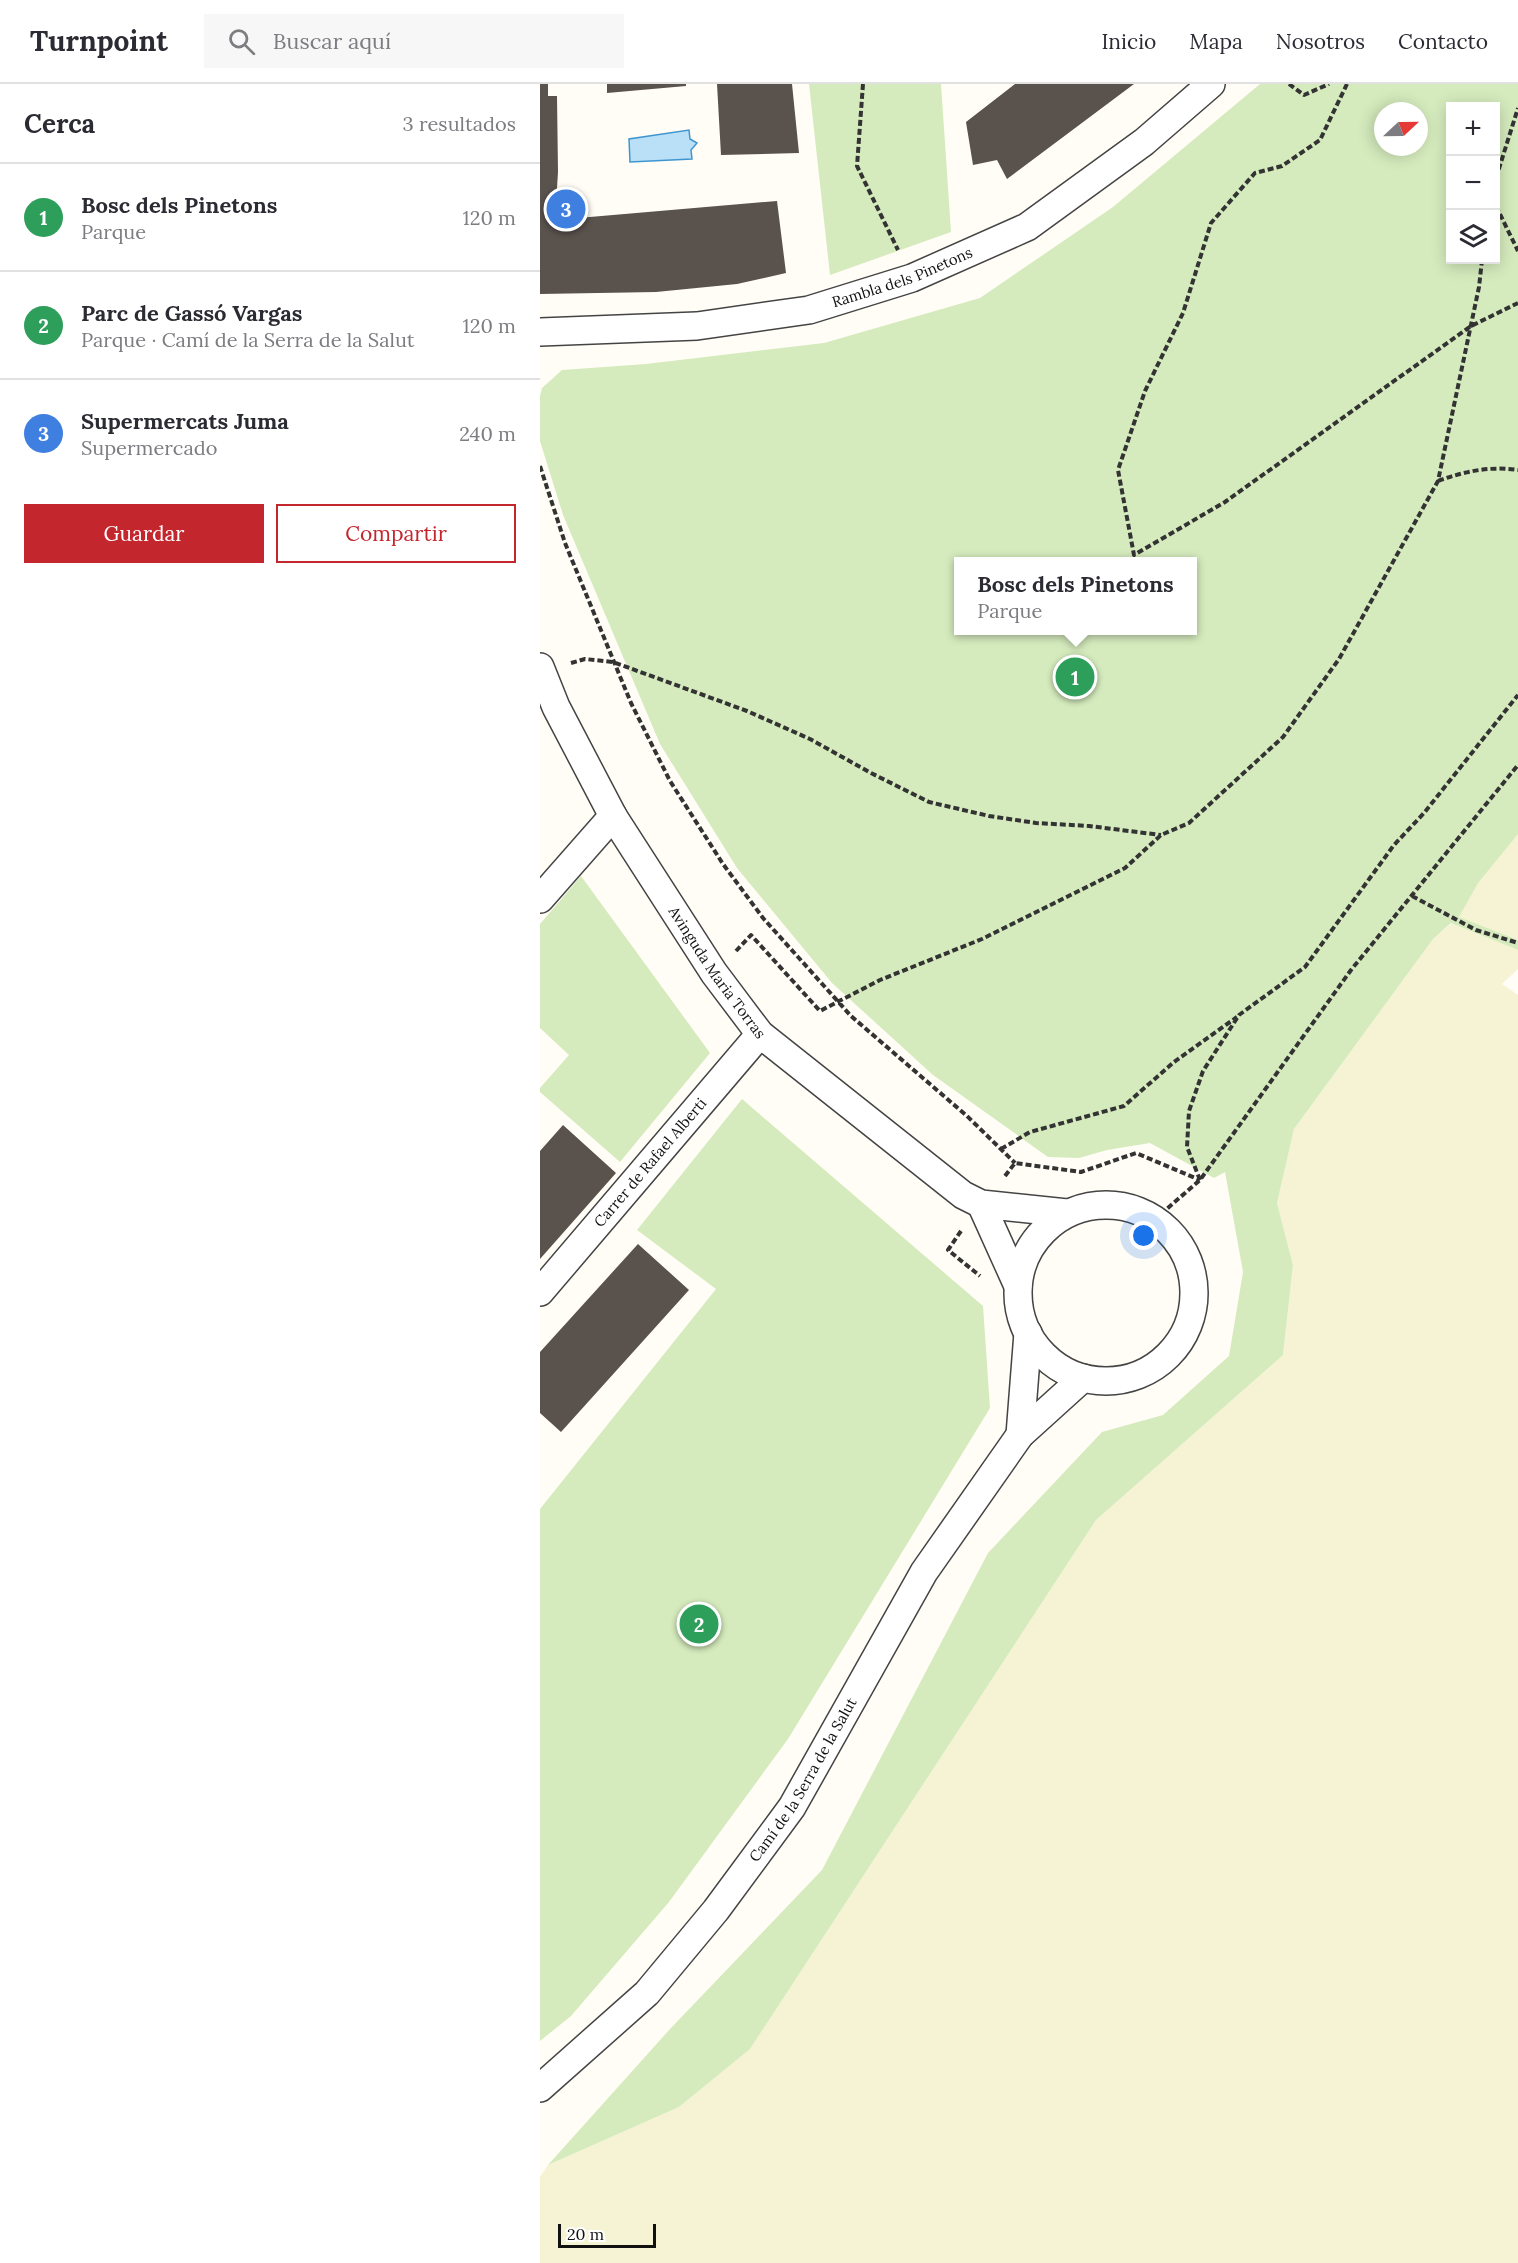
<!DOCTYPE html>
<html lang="es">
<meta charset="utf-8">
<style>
body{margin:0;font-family:Lora,serif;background:#f7f7f7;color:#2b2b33}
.controls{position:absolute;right:18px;top:18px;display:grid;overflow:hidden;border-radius:0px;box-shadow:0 3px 15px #0003}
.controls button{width:54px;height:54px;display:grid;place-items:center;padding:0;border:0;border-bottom:2px solid #e1e1e2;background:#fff;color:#2b2b33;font:30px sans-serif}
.compass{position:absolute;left:834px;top:18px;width:54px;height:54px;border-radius:50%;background:#fff;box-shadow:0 3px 15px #0003;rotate:68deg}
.scale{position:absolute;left:18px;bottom:15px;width:98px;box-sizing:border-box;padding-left:6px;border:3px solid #111;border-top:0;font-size:16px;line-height:21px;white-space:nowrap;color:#111;-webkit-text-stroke:4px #fff;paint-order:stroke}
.you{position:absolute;left:604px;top:1152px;width:21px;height:21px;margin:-15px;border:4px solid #fff;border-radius:50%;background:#1a73e8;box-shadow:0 0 0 9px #1a73e833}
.badge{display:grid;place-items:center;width:39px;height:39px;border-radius:50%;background:#c4262e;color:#fff;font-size:20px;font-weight:700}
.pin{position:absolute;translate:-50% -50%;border:3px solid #fff;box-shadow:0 2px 6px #0006}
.popup{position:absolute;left:414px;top:473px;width:243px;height:78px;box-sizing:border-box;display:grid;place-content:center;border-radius:0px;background:#fff;filter:drop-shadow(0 2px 4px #0005);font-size:20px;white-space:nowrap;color:#7c7c81}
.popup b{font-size:22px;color:#2b2b33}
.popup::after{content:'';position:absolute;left:50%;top:100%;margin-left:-12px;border:12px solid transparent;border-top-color:#fff}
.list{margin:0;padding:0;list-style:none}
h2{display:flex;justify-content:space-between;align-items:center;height:78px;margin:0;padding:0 24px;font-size:26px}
h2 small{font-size:20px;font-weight:400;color:#7c7c81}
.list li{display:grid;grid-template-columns:39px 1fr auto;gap:18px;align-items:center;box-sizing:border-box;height:108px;padding:0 24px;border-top:2px solid #e1e1e2}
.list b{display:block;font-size:22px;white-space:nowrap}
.list p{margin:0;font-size:20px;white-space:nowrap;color:#7c7c81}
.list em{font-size:20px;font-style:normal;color:#7c7c81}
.actions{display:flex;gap:12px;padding:18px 24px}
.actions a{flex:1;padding:14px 0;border:2px solid #c4262e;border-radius:0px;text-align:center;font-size:21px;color:#c4262e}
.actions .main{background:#c4262e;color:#fff}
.icon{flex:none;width:33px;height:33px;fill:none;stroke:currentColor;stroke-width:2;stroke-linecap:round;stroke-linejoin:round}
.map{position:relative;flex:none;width:978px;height:2179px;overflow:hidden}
header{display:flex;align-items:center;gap:36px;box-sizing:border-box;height:84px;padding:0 30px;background:#fff;border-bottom:2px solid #e1e1e2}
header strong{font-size:28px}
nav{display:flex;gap:33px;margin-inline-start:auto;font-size:21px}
.search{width:420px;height:54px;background:#f7f7f7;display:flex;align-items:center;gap:15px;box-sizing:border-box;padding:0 21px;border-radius:0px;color:#7c7c81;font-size:22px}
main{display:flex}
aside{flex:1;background:#fff}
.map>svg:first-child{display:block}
.farmland{fill:#f6f3d4}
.green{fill:#d5ebbd;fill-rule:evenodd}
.water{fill:#b9e0f7;stroke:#3f96cf;stroke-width:1.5}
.building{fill:#5a524d}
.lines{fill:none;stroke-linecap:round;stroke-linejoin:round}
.street-casing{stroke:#444;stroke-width:30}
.path{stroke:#333;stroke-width:4;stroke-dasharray:6 3;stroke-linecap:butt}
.street{stroke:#fff;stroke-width:27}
.labels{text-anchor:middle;stroke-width:6;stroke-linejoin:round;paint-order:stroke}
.street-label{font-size:15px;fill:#111;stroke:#fff}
</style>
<header>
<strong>Turnpoint</strong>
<div class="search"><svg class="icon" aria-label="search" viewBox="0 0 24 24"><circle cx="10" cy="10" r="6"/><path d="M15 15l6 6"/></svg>Buscar aquí</div>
<nav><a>Inicio</a><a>Mapa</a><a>Nosotros</a><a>Contacto</a></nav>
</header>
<main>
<aside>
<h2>Cerca<small>3 resultados</small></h2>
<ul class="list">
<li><span class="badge" style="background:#2e9e5b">1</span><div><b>Bosc dels Pinetons</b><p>Parque</p></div><em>120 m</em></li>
<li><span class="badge" style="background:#2e9e5b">2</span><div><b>Parc de Gassó Vargas</b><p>Parque · Camí de la Serra de la Salut</p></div><em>120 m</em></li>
<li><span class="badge" style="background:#3f7fe0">3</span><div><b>Supermercats Juma</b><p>Supermercado</p></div><em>240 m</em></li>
</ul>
<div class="actions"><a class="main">Guardar</a><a>Compartir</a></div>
</aside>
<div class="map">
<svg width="978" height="2179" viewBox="0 0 978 2179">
<rect width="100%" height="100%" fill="#fffdf5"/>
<!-- farmland -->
<path class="farmland" d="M978,749V856L918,833L942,792Z
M912,839L978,866V885L962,900L978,911V2179H0V2093L8,2081L139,2023L210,1965L556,1436L743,1271L753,1181L737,1119L754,1045L893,855Z"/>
<!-- green -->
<path class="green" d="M269,0H401L411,148L290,191Z
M720,0H978V750L938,799L919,833L978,856V866L911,839L893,855L754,1045L737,1119L753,1181L743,1271L556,1436L210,1965L139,2023L8,2081L130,1945L282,1786L448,1469L562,1348L623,1331L689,1272L703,1188L685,1088L674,1094L610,1059L567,1066L539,1074L508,1073L393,991L292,899L197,784L120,660L23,431L0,357V312L2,304L22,286L106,280L284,259L440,214L573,123ZM910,22H956V176H910ZM843,27H879V63H843ZM418,478H652V546H418Z
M41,792L170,969L80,1078L0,1008V1004L29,971L0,944V840Z
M202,1015L443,1222L450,1324L248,1655L129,1818L31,1932L0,1957V1425L176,1205L97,1146Z"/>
<!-- water -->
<path class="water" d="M149,46L150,55L157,59L151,66L152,75L90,78L89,55Z"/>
<!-- building -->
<path class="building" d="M0,0H8V12H17L18,88L15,136L237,117L246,189L197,200L116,208L0,210Z
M67,0H146V2L67,9Z
M177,0H252L259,69L181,71Z
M475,0H594L467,95L457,76L433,81L426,38Z
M23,1041L76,1089L0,1175V1067Z
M98,1160L149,1206L21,1348L0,1329V1268Z"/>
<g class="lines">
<defs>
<g id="street">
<path id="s1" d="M0,248L157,242L269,226L372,194L487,143L604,58L671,0"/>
<path id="s2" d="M0,583L16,623L73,732L174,889L220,950L423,1111L441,1120L527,1129"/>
<path d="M0,815L73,732"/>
<path d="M441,1120L478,1202"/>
<circle cx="566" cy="1209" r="88"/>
<path id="s3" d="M0,1208L220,950"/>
<path d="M480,1351L488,1249"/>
<path id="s4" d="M0,2004L107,1909L176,1826L252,1723L384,1488L480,1351L543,1294"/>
</g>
</defs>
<!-- street casing -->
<use href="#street" class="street-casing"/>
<!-- path -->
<path class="path" d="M323,0L317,82L358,166
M749,0L764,11L789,0
M807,0L780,56L742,82L715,89L671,139L643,229L605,307L578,386L594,471L685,418L931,242L978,219
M956,94L978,24
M956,122L978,167
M0,382L25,459L91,619L130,697L183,780L223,834L311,932L427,1032L475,1079
M898,397C925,387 950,382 978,386
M31,579L45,575L73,578L207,627L270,655L331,689L389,718L449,732L496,739L549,742L621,751
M872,812L936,846L978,859
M196,867L211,851L280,927L340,896L442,855L585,784L621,751L649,739L743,653L799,575L898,397L939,203L942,176
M461,1065L490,1048L584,1022L634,978L697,933
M465,1092L475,1079L541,1088L596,1069L660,1096
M660,1096L647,1063L649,1027L663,987L699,931L765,883L854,761L884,729L978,611
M614,1136L660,1096L811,886L978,681
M421,1147L408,1166L440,1192"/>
<!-- street -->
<use href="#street" class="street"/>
</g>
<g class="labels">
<!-- street labels -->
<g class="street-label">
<text dy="5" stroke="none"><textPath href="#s1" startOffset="369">Rambla dels Pinetons</textPath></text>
<text dy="5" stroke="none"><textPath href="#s2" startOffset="354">Avinguda Maria Torras</textPath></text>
<text dy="5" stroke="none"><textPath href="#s3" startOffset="170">Carrer de Rafael Alberti</textPath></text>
<text dy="5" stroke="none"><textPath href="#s4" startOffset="408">Camí de la Serra de la Salut</textPath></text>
</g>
</g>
</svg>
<div class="controls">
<button>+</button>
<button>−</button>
<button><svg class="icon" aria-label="layers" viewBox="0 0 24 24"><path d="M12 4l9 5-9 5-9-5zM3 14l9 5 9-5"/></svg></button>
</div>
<svg class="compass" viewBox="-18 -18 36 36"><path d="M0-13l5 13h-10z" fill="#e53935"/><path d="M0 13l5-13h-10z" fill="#7c7c81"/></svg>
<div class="scale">20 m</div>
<div class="you"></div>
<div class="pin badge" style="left:535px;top:593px;background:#2e9e5b">1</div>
<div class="popup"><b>Bosc dels Pinetons</b>Parque</div>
<div class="pin badge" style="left:159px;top:1540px;background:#2e9e5b">2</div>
<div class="pin badge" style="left:26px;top:125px;background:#3f7fe0">3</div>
</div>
</main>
